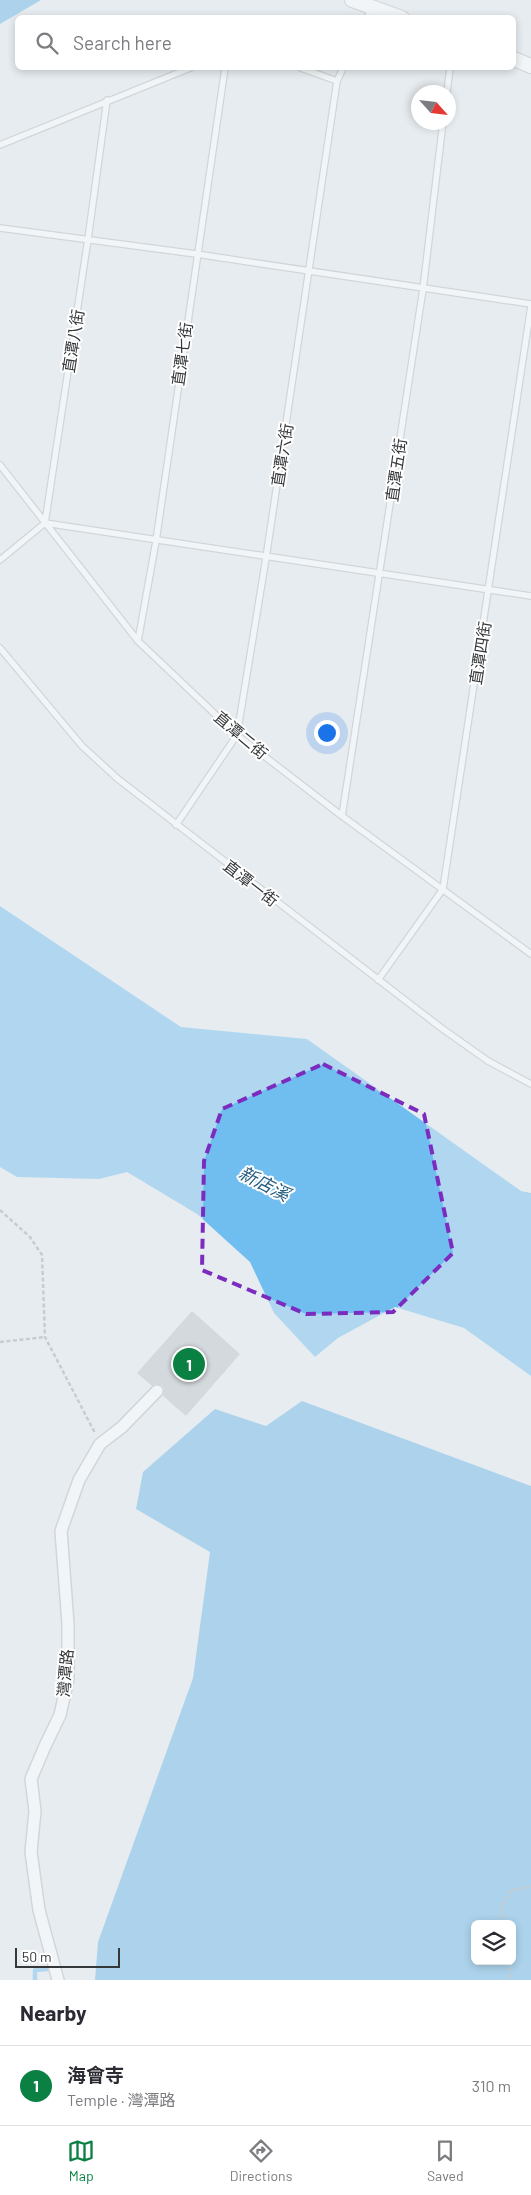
<!DOCTYPE html>
<meta charset="utf-8">
<style>
body{margin:0;font-family:Barlow,"Noto Sans TC",sans-serif;background:#f2f2f3;color:#2b2b33}
.controls{position:absolute;right:15px;bottom:15px;display:grid;overflow:hidden;border-radius:8px;box-shadow:0 2px 8px #0003}
.controls button{width:45px;height:45px;display:grid;place-items:center;padding:0;border:0;border-bottom:1px solid #e1e1e2;background:#fff;color:#2b2b33;font:25px sans-serif}
.compass{position:absolute;left:411px;top:85px;width:45px;height:45px;border-radius:50%;background:#fff;box-shadow:0 2px 8px #0003;rotate:117deg}
.scale{position:absolute;left:15px;bottom:12px;width:105px;box-sizing:border-box;padding-left:5px;border:2px solid #353739;border-top:0;font-size:14px;line-height:18px;white-space:nowrap;color:#353739;-webkit-text-stroke:4px #fff;paint-order:stroke}
.you{position:absolute;left:326px;top:732px;width:18px;height:18px;margin:-12px;border:4px solid #fff;border-radius:50%;background:#1a73e8;box-shadow:0 0 0 8px #1a73e833}
.badge{display:grid;place-items:center;width:32px;height:32px;border-radius:50%;background:#0b8043;color:#fff;font-size:16px;font-weight:700}
.pin{position:absolute;translate:-50% -50%;border:2px solid #fff;box-shadow:0 1px 5px #0006}
.list{margin:0;padding:0;list-style:none}
h2{display:flex;justify-content:space-between;align-items:center;height:65px;margin:0;padding:0 20px;font-size:21px}
h2 small{font-size:16px;font-weight:400;color:#7c7c81}
.list li{display:grid;grid-template-columns:32px 1fr auto;gap:15px;align-items:center;box-sizing:border-box;height:80px;padding:0 20px;border-top:1px solid #e1e1e2}
.list b{display:block;font-size:19px;white-space:nowrap}
.list p{margin:0;font-size:16px;white-space:nowrap;color:#7c7c81}
.list em{font-size:16px;font-style:normal;color:#7c7c81}
.icon{flex:none;width:28px;height:28px;fill:none;stroke:currentColor;stroke-width:2;stroke-linecap:round;stroke-linejoin:round}
.map{position:relative;flex:none;width:531px;height:1980px;overflow:hidden}
.search{position:absolute;background:#fff;box-shadow:0 2px 8px #0003;left:15px;right:15px;top:15px;height:55px;display:flex;align-items:center;gap:12px;box-sizing:border-box;padding:0 18px;border-radius:8px;color:#7c7c81;font-size:19px}
.sheet{height:145px;background:#fff}
nav{display:flex;justify-content:space-around;align-items:center;box-sizing:border-box;height:70px;border-top:1px solid #e1e1e2;background:#fff;font-size:14px;color:#7c7c81}
nav a{display:grid;justify-items:center;gap:2px}
nav .on{color:#0b8043}
.map>svg:first-child{display:block}
.forest{fill:#65b3e5;fill-rule:evenodd}
.water{fill:#70bdf0}
.lines{fill:none;stroke-linecap:round;stroke-linejoin:round}
.stream{stroke:#70bdf0;stroke-width:4.5}
.building{fill:#bbc1c4}
.service-casing{stroke:#b4babd;stroke-width:8}
.minor-casing{stroke:#b4babd;stroke-width:14}
.tertiary-casing{stroke:#b4babd;stroke-width:16}
.path{stroke:#a1a5a8;stroke-width:2.5;stroke-dasharray:4 2.5;stroke-linecap:butt}
.service{stroke:#fff;stroke-width:5.5}
.minor{stroke:#fff;stroke-width:11}
.tertiary{stroke:#fff;stroke-width:14}
.marked{fill:none;stroke:#7b2cbf;stroke-width:4;stroke-dasharray:10 6;stroke-linejoin:round}
.labels{text-anchor:middle;stroke-width:4;stroke-linejoin:round;paint-order:stroke}
.street-label{font-size:16px;fill:#353739;stroke:#fff}
.water-label{font-size:18px;font-style:italic;fill:#225b7e;stroke:#fff}
</style>
<div class="map">
<svg width="531" height="1980" viewBox="0 0 531 1980">
<rect width="100%" height="100%" fill="#e7ecf0"/>
<!-- forest -->
<path class="forest" d="M0,0H41L0,24Z
M302,1401L531,1486V1980H95L98,1942L193,1678L210,1552L136,1509L143,1472L215,1409L266,1426ZM475,1924H512V1961H475Z"/>
<!-- water -->
<path class="water" d="M0,906L181,1027L307,1039L521,1191L531,1193V1376L464,1328L395,1307L338,1338L315,1357L274,1313L250,1262L197,1214L127,1172L99,1179L17,1177L0,1167Z"/>
<g class="lines">
<!-- stream -->
<path class="stream" d="M35,1980V1970L47,1969"/>
</g>
<!-- building -->
<path class="building" d="M192,1311L240,1354L186,1416L163,1396L164,1389L162,1385L155,1384L152,1386L137,1373Z"/>
<g class="lines">
<defs>
<path id="service" d="M367,18L372,7
M301,68L337,81
M447,92L450,68
M0,145L190,68
M0,228L196,254L531,304
M0,465L138,641L237,735L342,816L531,954
M45,523L531,596
M0,560L45,523L88,239L107,100
M138,641L156,541L225,68
M0,648L82,746L118,779L440,1027L488,1061L531,1084
M342,816L423,289L443,122
M176,825L237,735L266,558L337,81L343,68
M378,980L443,889L531,306"/>
<path id="minor" d="M58,1980L39,1910L31,1852L35,1811L31,1779L45,1746L60,1715L68,1679V1624L61,1531L79,1480L100,1444L122,1427L157,1391"/>
<path id="tertiary" d="M352,0L402,18
M514,59L531,66"/>
</defs>
<!-- service casing -->
<use href="#service" class="service-casing"/>
<!-- minor casing -->
<use href="#minor" class="minor-casing"/>
<!-- tertiary casing -->
<use href="#tertiary" class="tertiary-casing"/>
<!-- path -->
<path class="path" d="M0,1210L30,1237L42,1255L45,1337L95,1433
M0,1342L45,1337
M504,1924L501,1908L511,1890L531,1887
M510,1961V1980"/>
<!-- service -->
<use href="#service" class="service"/>
<!-- minor -->
<use href="#minor" class="minor"/>
<!-- tertiary -->
<use href="#tertiary" class="tertiary"/>
</g>
<!-- marked area -->
<path d="M0 0H531V1980H0ZM323,1064L424,1114L453,1253L393,1312L306,1314L202,1270L204,1161L222,1109Z" fill="#e7ecf0" fill-opacity=".55" fill-rule="evenodd"/>
<path class="marked" d="M323,1064L424,1114L453,1253L393,1312L306,1314L202,1270L204,1161L222,1109Z"/>
<g class="labels">
<!-- street labels -->
<g class="street-label">
<text transform="translate(73 341) rotate(-81)" y="6">直潭八街</text>
<text transform="translate(182 354) rotate(-82)" y="6">直潭七街</text>
<text transform="translate(282 455) rotate(-81)" y="6">直潭六街</text>
<text transform="translate(396 470) rotate(-82)" y="6">直潭五街</text>
<text transform="translate(480 653) rotate(-81)" y="6">直潭四街</text>
<text transform="translate(241 735) rotate(40)" y="6">直潭二街</text>
<text transform="translate(251 883) rotate(38)" y="6">直潭一街</text>
<text transform="translate(65 1673) rotate(-85)" y="6">灣潭路</text>
</g>
<!-- water labels -->
<g class="water-label">
<text transform="translate(264 1184) rotate(27)" y="6">新店溪</text>
</g>
</g>
</svg>
<div class="controls">
<button><svg class="icon" aria-label="layers" viewBox="0 0 24 24"><path d="M12 4l9 5-9 5-9-5zM3 14l9 5 9-5"/></svg></button>
</div>
<svg class="compass" viewBox="-18 -18 36 36"><path d="M0-13l5 13h-10z" fill="#e53935"/><path d="M0 13l5-13h-10z" fill="#7c7c81"/></svg>
<div class="scale">50 m</div>
<div class="you"></div>
<div class="pin badge" style="left:189px;top:1364px">1</div>
<div class="search"><svg class="icon" aria-label="search" viewBox="0 0 24 24"><circle cx="10" cy="10" r="6"/><path d="M15 15l6 6"/></svg>Search here</div>
</div>
<section class="sheet">
<h2>Nearby<small></small></h2>
<ul class="list">
<li><span class="badge">1</span><div><b>海會寺</b><p>Temple · 灣潭路</p></div><em>310 m</em></li>
</ul>
</section>
<nav>
<a class="on"><svg class="icon" aria-label="map" viewBox="0 0 24 24"><path d="M3 6l6-2 6 2 6-2v14l-6 2-6-2-6 2zM9 4v14M15 6v14"/></svg>Map</a>
<a><svg class="icon" aria-label="directions" viewBox="0 0 24 24"><path d="M12 3l9 9-9 9-9-9zM9 14v-3h6M13 9l2 2-2 2"/></svg>Directions</a>
<a><svg class="icon" aria-label="saved" viewBox="0 0 24 24"><path d="M7 4h10v16l-5-4-5 4z"/></svg>Saved</a>
</nav>
